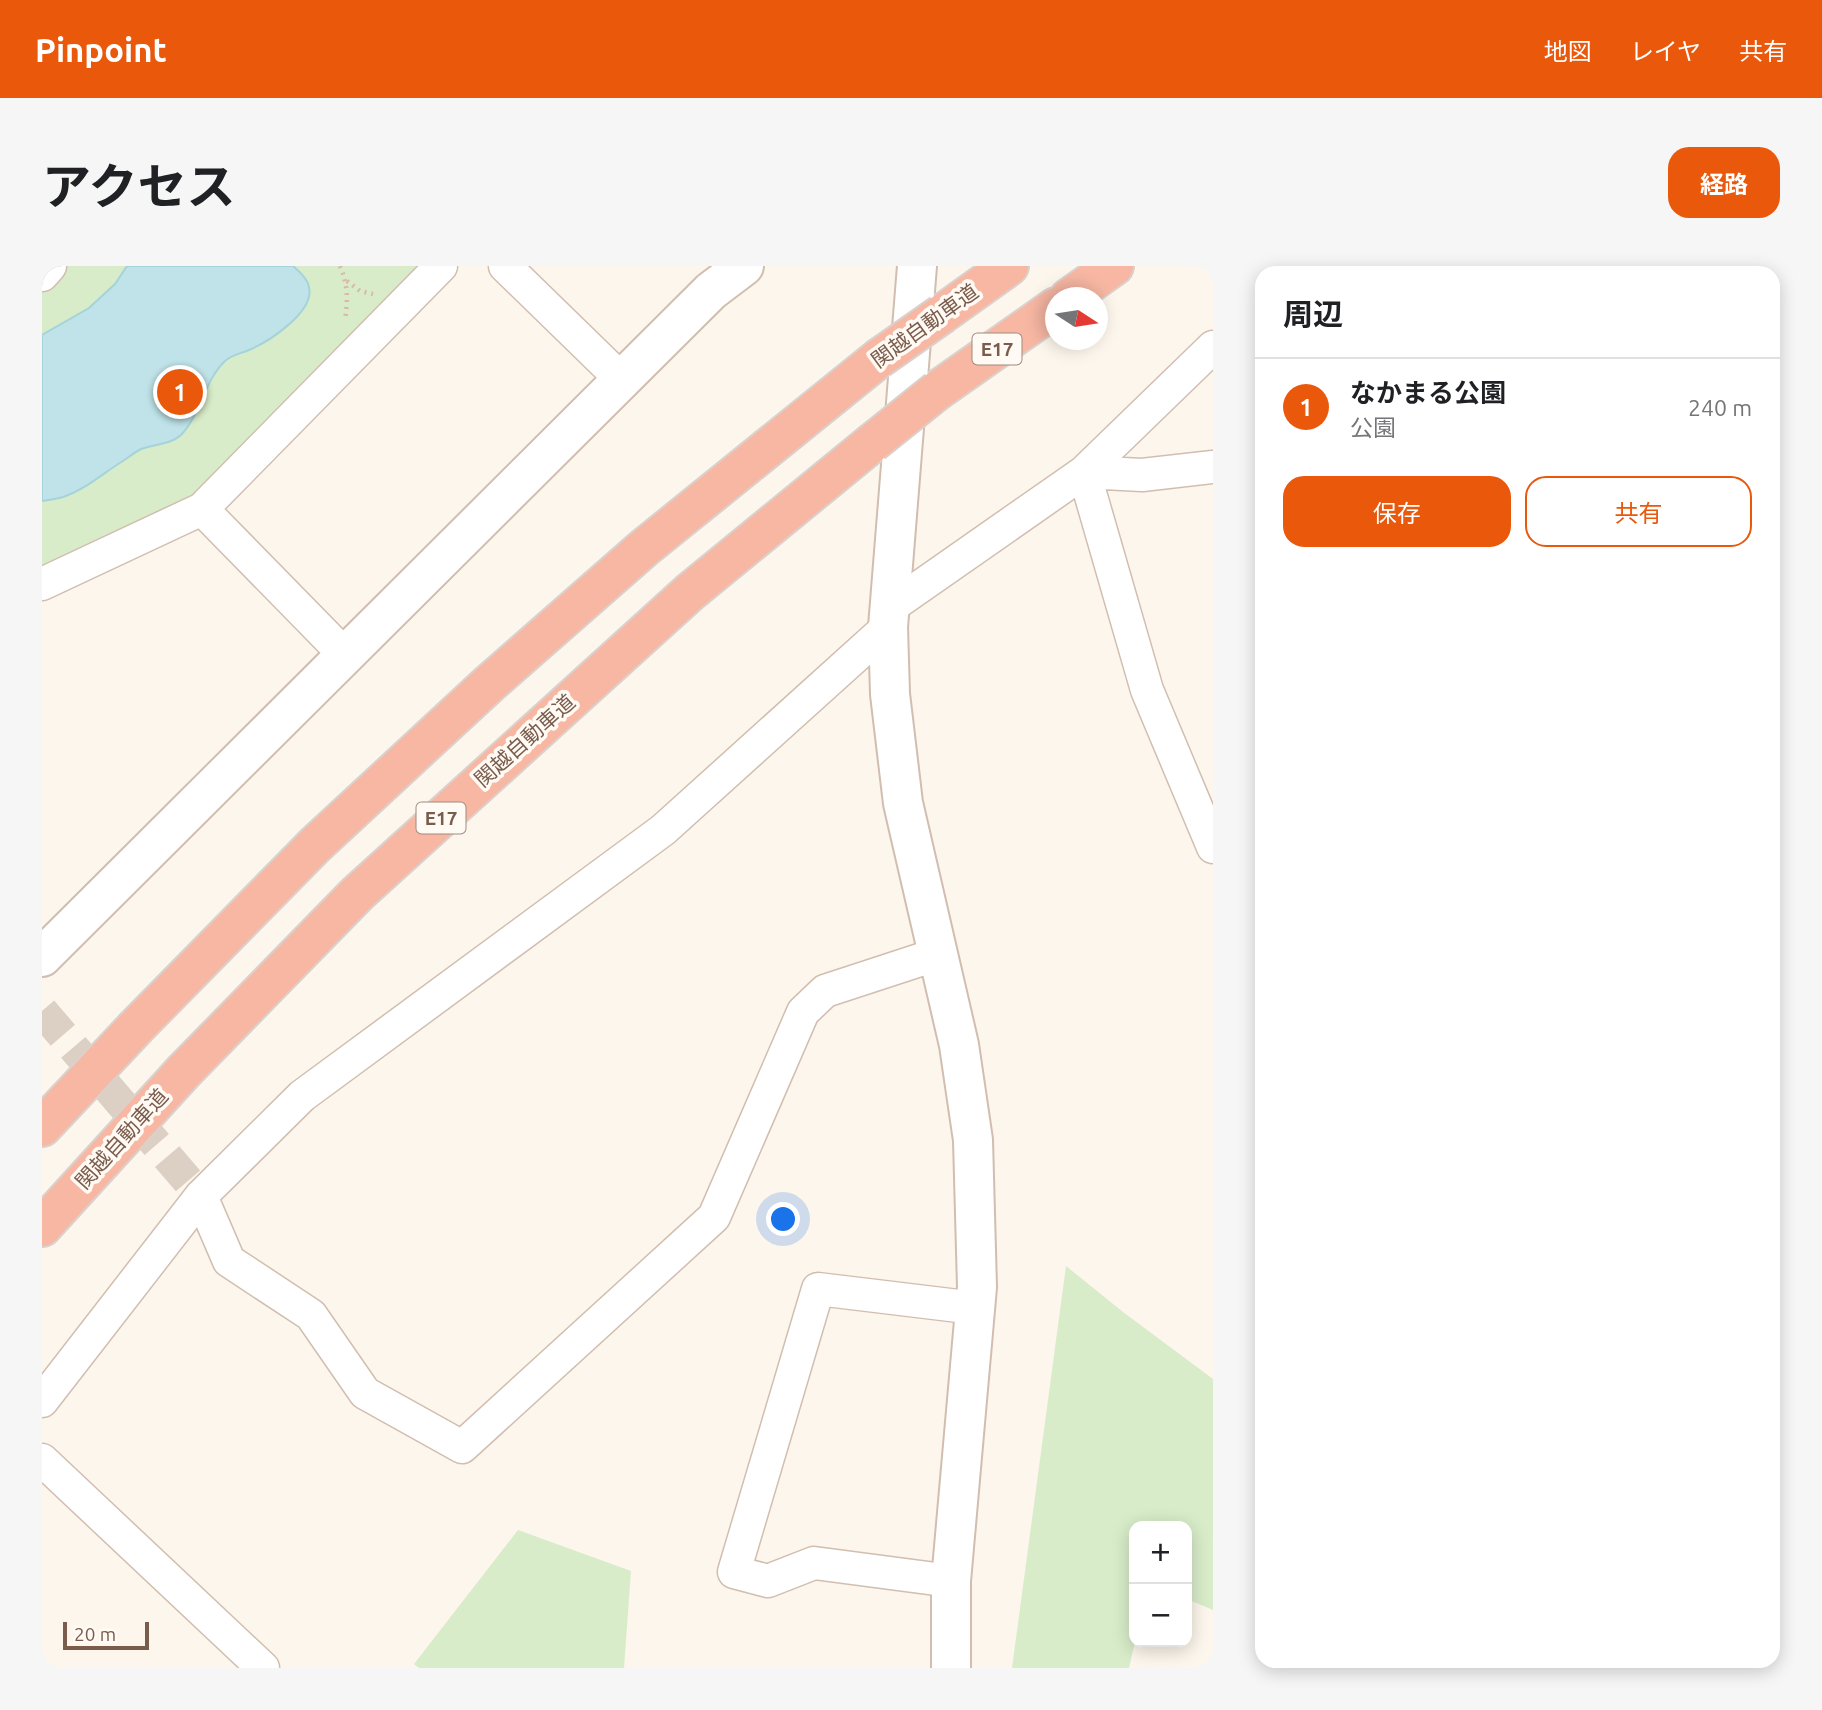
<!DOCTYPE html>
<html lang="ja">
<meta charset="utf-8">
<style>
body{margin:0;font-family:Ubuntu,"Noto Sans JP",sans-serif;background:#f6f6f6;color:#202124}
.controls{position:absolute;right:21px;bottom:21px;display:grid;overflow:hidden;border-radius:14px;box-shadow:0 4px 18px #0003}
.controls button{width:63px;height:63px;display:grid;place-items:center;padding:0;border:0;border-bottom:2px solid #e0e0e0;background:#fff;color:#202124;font:35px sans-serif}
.compass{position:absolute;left:1003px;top:21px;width:63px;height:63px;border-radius:50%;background:#fff;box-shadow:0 4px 18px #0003;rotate:102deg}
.scale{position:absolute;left:21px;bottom:18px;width:86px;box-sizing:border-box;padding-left:7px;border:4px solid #7a5c4d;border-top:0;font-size:19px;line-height:24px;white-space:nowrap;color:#7a5c4d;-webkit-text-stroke:5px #fffaf3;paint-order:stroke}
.you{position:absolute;left:742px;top:954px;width:24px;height:24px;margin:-18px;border:5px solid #fff;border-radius:50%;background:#1a73e8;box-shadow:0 0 0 10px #1a73e833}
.badge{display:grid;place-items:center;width:46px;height:46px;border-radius:50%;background:#ea580c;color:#fff;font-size:23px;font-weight:700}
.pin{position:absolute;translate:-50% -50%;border:4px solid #fff;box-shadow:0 2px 7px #0006}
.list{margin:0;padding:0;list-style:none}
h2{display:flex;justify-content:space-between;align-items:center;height:91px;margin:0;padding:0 28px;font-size:30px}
h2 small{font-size:23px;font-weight:400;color:#757577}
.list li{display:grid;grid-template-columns:46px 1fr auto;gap:21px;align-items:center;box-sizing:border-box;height:98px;padding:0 28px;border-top:2px solid #e0e0e0}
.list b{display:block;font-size:26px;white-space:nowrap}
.list p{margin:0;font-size:23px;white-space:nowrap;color:#757577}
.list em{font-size:23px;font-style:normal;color:#757577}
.actions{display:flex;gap:14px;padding:21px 28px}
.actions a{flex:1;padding:16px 0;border:2px solid #ea580c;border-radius:21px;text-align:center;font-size:24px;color:#ea580c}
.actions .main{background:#ea580c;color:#fff}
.map{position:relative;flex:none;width:1171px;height:1402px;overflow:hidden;border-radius:21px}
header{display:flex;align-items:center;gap:42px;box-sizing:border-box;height:98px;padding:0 35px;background:#ea580c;color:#fff}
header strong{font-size:33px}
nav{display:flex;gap:38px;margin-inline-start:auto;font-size:24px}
.intro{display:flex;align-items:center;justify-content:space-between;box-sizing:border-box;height:168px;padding:0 42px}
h1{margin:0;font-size:49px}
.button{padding:18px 32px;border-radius:21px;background:#ea580c;color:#fff;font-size:24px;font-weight:700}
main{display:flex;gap:42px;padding:0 42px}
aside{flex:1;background:#fff;border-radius:21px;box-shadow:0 4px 18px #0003}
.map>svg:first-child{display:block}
.green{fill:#d8ecc9}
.water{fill:#bfe3e8;stroke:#a5d3da;stroke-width:2}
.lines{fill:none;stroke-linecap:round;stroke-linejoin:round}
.minor-tunnel{stroke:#dcd0c4;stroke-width:32;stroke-dasharray:32 16;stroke-linecap:butt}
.minor-casing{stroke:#d1beb0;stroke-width:35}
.tertiary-casing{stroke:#d1beb0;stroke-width:42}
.motorway-casing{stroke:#dad1cd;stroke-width:42}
.path{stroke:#d9b8a5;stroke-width:4.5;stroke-dasharray:2 5;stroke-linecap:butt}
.minor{stroke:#fff;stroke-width:32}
.tertiary{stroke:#fff;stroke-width:38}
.motorway{stroke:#f7b7a3;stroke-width:38}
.motorway-bridge-casing{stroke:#dad1cd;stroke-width:42;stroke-linecap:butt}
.motorway-bridge{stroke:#f7b7a3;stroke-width:38}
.labels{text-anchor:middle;stroke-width:7;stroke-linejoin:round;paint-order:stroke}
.shield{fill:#fffaf3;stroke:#a28b7f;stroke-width:2}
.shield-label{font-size:19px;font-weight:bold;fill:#7a5c4d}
.street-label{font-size:21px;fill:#7a5c4d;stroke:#fffaf3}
</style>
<header>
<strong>Pinpoint</strong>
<nav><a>地図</a><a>レイヤ</a><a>共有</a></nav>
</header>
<div class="intro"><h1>アクセス</h1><a class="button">経路</a></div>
<main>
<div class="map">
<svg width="1171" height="1402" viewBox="0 0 1171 1402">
<rect width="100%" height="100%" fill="#fdf6ec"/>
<!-- green -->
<path class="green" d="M8,0H399L160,243L0,318V9Z
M1024,1000L1081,1046L1171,1113V1344L1145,1333V1260H1092L1093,1376L1087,1402H970Z
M476,1264L589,1305L582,1402H377L372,1398Z"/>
<!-- water -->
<path class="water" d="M85,0H251C257,5 266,14 267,21C273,46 226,76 207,84C198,88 191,88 183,95C162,115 159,148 139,169C128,179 112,178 99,183C93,186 87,191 81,195C61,207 43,224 21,231C14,233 7,234 0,235V69L47,42L73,18Z"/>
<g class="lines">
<!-- minor-tunnel -->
<path class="minor-tunnel" d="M0,745L159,930"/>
<defs>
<path id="minor" d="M463,0L579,113
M0,9L8,0
M1042,206L1105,424L1171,581
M1042,206L1100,209L1171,201
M160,243L303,389
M0,318L160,243L399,0
M846,343L1042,206L1171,81
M159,930L187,995L269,1049L323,1127L420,1181L672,951L761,746L783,725L896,688
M0,1135L159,930L260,830L621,564L846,361
M0,1194L221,1402
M909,1315L772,1297L726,1315L692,1306L776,1023L933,1042"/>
<path id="tertiary" d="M875,0L846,361L848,428L861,537L917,779L931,874L935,1021L909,1315V1402
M0,691L669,25L702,0"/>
<path id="motorway" d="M1027,32L1072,0
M900,48L967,0
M896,124L1014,41
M0,861L94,761L273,579L448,417L602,282L836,93
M0,961L142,805L315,628L648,326L830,177"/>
</defs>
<!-- minor casing -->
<use href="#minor" class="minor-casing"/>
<!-- tertiary casing -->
<use href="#tertiary" class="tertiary-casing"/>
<!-- motorway casing -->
<use href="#motorway" class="motorway-casing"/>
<!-- path -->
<path class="path" d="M298,0C306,18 306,34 303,54
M305,15L318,25L331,28"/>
<!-- minor -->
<use href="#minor" class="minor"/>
<!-- tertiary -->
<use href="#tertiary" class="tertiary"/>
<!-- motorway -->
<use href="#motorway" class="motorway"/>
<defs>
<path id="motorway-bridge" d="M836,93L900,48
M830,177L896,124"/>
</defs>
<!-- motorway-bridge casing -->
<use href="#motorway-bridge" class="motorway-bridge-casing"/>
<!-- motorway-bridge -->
<use href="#motorway-bridge" class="motorway-bridge"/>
</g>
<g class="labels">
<!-- shield labels -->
<g class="shield">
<rect x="930.5" y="67.5" width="49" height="31" rx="5"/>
<rect x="374.5" y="536.5" width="49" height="31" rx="5"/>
</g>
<g class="shield-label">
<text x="955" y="90">E17</text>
<text x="399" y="559">E17</text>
</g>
<!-- street labels -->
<g class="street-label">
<text transform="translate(883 60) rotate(-36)" y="7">関越自動車道</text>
<text transform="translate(483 475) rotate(-42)" y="7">関越自動車道</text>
<text transform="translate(80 873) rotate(-48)" y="7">関越自動車道</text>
</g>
</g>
</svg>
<div class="controls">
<button>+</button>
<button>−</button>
</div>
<svg class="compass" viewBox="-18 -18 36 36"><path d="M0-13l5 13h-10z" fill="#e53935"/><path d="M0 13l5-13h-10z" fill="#757577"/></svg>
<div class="scale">20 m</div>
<div class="you"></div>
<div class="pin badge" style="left:138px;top:126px">1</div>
</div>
<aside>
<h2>周辺<small></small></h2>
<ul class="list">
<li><span class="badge">1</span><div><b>なかまる公園</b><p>公園</p></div><em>240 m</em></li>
</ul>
<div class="actions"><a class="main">保存</a><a>共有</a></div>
</aside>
</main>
